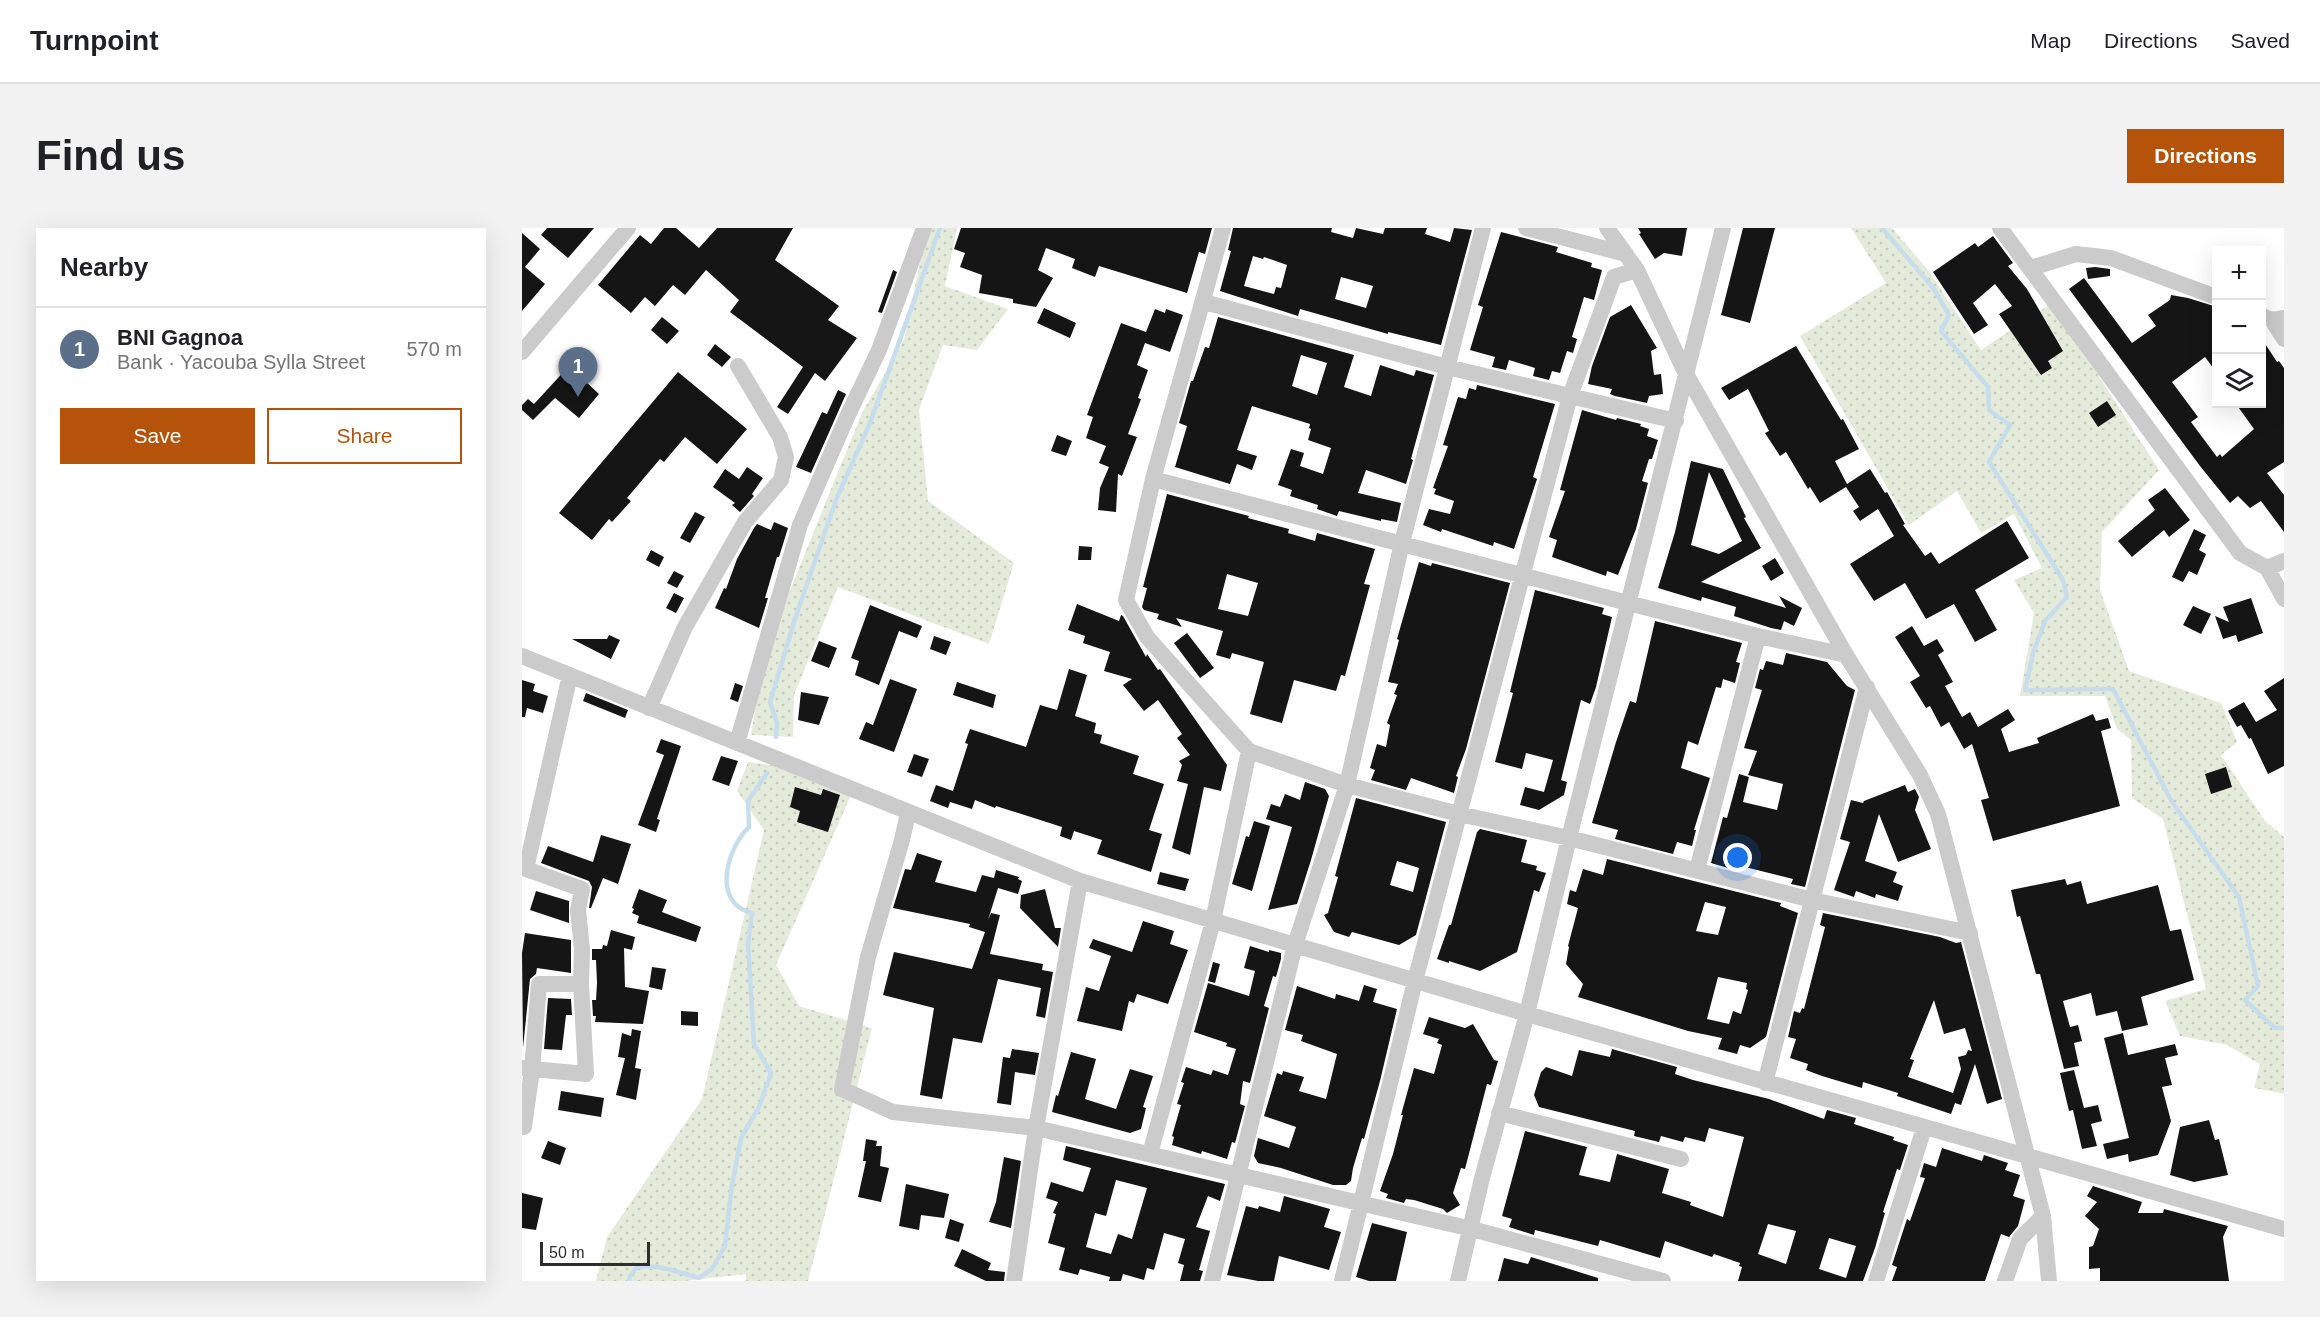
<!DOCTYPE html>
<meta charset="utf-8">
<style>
body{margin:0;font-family:Arial,sans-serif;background:#f2f2f2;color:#202124}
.controls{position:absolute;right:18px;top:18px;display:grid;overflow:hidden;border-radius:0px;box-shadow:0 6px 24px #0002}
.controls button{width:54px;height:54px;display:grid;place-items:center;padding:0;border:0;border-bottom:2px solid #e0e0e0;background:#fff;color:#202124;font:30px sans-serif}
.scale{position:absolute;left:18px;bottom:15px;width:110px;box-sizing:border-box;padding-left:6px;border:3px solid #2e2e2e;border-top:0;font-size:16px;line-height:21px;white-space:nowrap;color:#2e2e2e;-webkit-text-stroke:4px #fff;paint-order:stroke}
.you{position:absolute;left:1216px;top:630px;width:21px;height:21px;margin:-15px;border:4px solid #fff;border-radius:50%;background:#1a73e8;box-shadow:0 0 0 9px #1a73e833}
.badge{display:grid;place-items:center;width:39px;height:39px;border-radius:50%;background:#b45309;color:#fff;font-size:20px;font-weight:700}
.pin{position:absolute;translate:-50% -50px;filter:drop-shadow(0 2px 3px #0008)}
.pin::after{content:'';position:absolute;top:32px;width:21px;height:18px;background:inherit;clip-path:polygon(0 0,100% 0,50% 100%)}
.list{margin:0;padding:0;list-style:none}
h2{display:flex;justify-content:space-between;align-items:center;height:78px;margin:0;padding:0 24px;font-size:26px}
h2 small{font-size:20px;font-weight:400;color:#757577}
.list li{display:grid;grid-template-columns:39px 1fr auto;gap:18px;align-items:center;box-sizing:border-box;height:84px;padding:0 24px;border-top:2px solid #e0e0e0}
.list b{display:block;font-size:22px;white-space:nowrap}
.list p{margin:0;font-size:20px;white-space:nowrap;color:#757577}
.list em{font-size:20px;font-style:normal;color:#757577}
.actions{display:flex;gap:12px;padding:18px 24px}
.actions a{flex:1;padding:14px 0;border:2px solid #b45309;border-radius:0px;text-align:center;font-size:21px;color:#b45309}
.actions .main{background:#b45309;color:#fff}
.icon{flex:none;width:33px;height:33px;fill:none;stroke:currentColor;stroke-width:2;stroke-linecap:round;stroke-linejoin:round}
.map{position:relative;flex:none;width:1762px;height:1053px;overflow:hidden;border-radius:0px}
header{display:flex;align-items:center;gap:36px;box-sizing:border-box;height:84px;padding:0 30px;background:#fff;border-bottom:2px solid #e0e0e0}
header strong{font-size:28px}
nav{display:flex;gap:33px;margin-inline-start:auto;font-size:21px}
.intro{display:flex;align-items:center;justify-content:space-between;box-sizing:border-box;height:144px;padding:0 36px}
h1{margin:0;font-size:42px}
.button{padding:15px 27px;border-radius:0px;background:#b45309;color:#fff;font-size:21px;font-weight:700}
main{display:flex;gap:36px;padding:0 36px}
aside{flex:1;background:#fff;border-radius:0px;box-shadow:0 6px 24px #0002}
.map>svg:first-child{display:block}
.grass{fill:url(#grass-dots)}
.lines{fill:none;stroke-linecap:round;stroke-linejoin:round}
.stream{stroke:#c8ddeb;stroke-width:4.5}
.building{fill:#151515;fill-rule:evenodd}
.minor{stroke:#cbcbcb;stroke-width:16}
</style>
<header>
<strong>Turnpoint</strong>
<nav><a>Map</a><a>Directions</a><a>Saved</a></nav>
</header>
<div class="intro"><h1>Find us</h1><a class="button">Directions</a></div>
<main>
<aside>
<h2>Nearby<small></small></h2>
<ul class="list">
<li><span class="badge" style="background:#5c6f8a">1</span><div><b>BNI Gagnoa</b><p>Bank · Yacouba Sylla Street</p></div><em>570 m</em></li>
</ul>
<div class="actions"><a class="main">Save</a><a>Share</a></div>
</aside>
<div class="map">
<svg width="1762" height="1053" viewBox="0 0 1762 1053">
<defs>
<pattern id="grass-dots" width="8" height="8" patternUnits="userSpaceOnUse" patternTransform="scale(1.5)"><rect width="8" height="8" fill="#e4ebdb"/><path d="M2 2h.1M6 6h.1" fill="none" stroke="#c4cabc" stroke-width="1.8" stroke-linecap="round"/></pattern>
</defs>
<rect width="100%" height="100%" fill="#fff"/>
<!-- grass -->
<path class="grass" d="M405,0H435L423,58L486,81L455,122L421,117L397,182L406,273L492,335L467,416L316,359L272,467L271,509L229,507L234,475L260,382L340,185L382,112Z
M1329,0H1370L1406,42L1459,122L1530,75L1637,242L1580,304L1578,362L1607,443L1699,475L1715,514L1699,527L1743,593L1762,609V866L1732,860L1738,836L1705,817L1658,808L1643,773L1684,761L1641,591L1610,570L1609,512L1595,501L1583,468H1498L1512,385L1492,352L1520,340L1492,286L1459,305L1435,263L1387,297L1278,108L1364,55Z
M226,534L262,539L330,565L254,737L277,778L350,800L286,1053H224V1046L163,1053H74L85,1009L180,871L242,602L215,563Z"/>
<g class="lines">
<!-- stream -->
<path class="stream" d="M1360,0L1412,61L1427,87L1419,103L1466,159L1467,182L1488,197L1467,234L1541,352L1545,369L1523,393L1511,425L1503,462L1591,461L1650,574L1717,669L1736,758L1723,772L1753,800H1762
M254,509L255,495L248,474L273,391L314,272L348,195L418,0
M107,1053L108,1048L115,1039C136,1036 157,1044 177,1050L190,1041L203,1018L210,957L219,910L237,879L249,845L232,816L226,715L230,685C189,675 205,620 227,599L226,573L245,545"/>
</g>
<!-- building -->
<path class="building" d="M25,0H72L46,30L19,7Z
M142,0H154L177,20L195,0H271L253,32L317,78L306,92L335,110L303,153L293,145L266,186L255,179L281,139L208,84L217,72L184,42L163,67L151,57L133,78L123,69L109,85L76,57L118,7L129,16Z
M439,0H690L683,26L677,24L665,65L577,38L573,49L550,40L553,31L524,20L516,42L531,50L514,79L491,75V71L457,65L460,47L438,39L443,25L432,21Z
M711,0H810L809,4L831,10L834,0L861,6L863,0H905L903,6L928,14L932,0L950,2L919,117L866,104V106L778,81L776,88L698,63L709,23L706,22ZM731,28L741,31L742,29L765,37L759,60L754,59L752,66L722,58ZM819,49L851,58L844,80L813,71Z
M1116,0H1165L1160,28L1142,25L1133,31L1117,6L1119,5Z
M1221,0H1253L1228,95L1199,87Z
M979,4L1036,19L1034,24L1070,35L1069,39L1080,42L1072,72L1062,69L1050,109L1055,111L1051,125L1045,123L1038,145L1030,143L1027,152L1011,148L1013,140L987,132L984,142L970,139L973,129L948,122L961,79L956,77Z
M0,5L18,21L3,39L23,56L0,83Z
M1471,8L1491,35L1486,38L1505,61L1541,123L1526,133L1530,140L1519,147L1477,86L1490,78L1473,56L1451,75L1466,97L1452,106L1411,44L1453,15L1456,19Z
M1573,39L1588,41V48L1566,51L1564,40Z
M371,42L375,44L360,85L356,84Z
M1562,50L1610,115L1634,98L1626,87L1648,72L1649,67L1666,70L1695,79V145L1683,129L1650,154L1676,189L1669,194L1695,229L1698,226L1700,229L1732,201L1714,176H1740V111L1755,134L1757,133L1762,140V234L1745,245L1762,267V304L1739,273L1728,280L1716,268L1708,275L1678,238L1547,61Z
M1109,77L1135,120L1129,123L1132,147L1139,146L1141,166L1127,168L1125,175L1093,168L1088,166L1090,161L1066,156L1070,138L1088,89Z
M522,80L554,95L548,110L515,95Z
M633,81L643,85L644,81L661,87L648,124L623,115L615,137L626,142L616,170L619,171L606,206L615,209L600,248L596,246L594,284L576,282L578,260L587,239L577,235L584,218L564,210L571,189L565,187L599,95L624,104Z
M140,89L157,103L145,116L129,102Z
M696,89L832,127L822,159L849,168L858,137L892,148L894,142L912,147L889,231L891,232L884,256L844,242L836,265L879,275L875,294L859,291V293L817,283L815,288L795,281L796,277L768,268L770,262L756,257L769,221L782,225L778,238L801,246L809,220L786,212L789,201L787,200L788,196L730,178L715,222L735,228L730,242L715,236L708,256L653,239L665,198L657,195L669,153H671L683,119L687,120ZM779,127L805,135L795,167L770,158Z
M193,116L209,129L200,139L185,127Z
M1274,118L1319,192L1321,191L1337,221L1313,233L1325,256L1348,241L1363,265L1365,264L1383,296L1381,297L1403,328L1409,324L1417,336L1485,293L1507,330L1453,362L1475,402L1453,414L1432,376L1404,391L1383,355L1352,373L1328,336L1372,308L1356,281L1338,293L1331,283L1337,279L1324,259L1298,275L1288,259L1286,261L1264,224L1258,228L1243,205L1247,203L1226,161L1207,172L1199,160Z
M47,138L77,166L57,190L33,170L11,192L0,182V177L6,171L12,176Z
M156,144L225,201L195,236L163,209L142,234L138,231L105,270L109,273L90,294L87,291L70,312L37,285Z
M955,157L1033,176L1011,249L1015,251L992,321L972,314L971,318L920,301L919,304L901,297L907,281L928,286L932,273L912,266L914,261L911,260L926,218L921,217L936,169L944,171L947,160L954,162Z
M316,162L324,166L289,245L274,239L300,184L305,186Z
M1585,173L1594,187L1576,199L1567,185Z
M1060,182L1094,192L1095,190L1119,196L1118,198L1127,201L1125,208L1136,212L1130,231H1127L1120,253L1126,255L1114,301L1096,347L1085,343L1084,348L1030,329L1035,312L1027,309L1043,263L1038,262Z
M535,207L550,213L544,228L529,223Z
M1169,233L1201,241L1224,289L1222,290L1239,320L1179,354L1264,380L1257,368L1280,380L1272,398L1262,393L1259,402L1249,400L1212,388L1214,379L1180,369L1179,373L1136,360L1153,304ZM1187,244L1220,313L1197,326L1169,317Z
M225,239L241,250L230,266L232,268L218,284L210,277L213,275L191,259L203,241L217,251Z
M1643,260L1668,292L1647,309L1642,302L1610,329L1596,313L1633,282L1626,272Z
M645,266L727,288L726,290L767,301L766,305L793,313L795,305L853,321L842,356L848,357L823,448L819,447L814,463L772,452L760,495L728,486L742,434L710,425L708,431L694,427L701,403L654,390L660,399L635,391L637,386L622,382L620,379L625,360L621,359ZM705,346L736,355L726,388L696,381Z
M173,284L183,289L168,315L158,310Z
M252,294L266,300L257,329H255L243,370H246L237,400L193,380L202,360L204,361L215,331L232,300L235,296L249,302Z
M1672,301L1684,307L1677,322L1684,326L1675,347L1667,343L1661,354L1650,349Z
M557,318L570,319L569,332H556Z
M129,322L142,329L137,339L124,332Z
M1253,330L1262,345L1249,353L1240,338Z
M897,334L909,338L910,335L988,355L944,521L934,548L936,549L932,565L889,550L884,562L849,552L853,542L848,540L855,516L864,519L868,497L865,495L875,467L872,466L876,456L866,454L877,412L875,411Z
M152,343L162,348L155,360L145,355Z
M1013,362L1082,380L1080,386L1090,389L1074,459L1068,476L1059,472L1039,552L1045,554L1042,567L1017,582L998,577L1003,559L1022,564L1031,532L1004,525L1000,541L973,534L991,465L988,464Z
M152,365L162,370L154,385L144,380Z
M1729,370L1741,405L1716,414L1714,407L1701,411L1693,388L1707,394L1701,379Z
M555,376L597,393L599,387L601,388L624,429L625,426L636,442L638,441L705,537L699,563L682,559L668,627L650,620L666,556L655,553L660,537L657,533L668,527L655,510L660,506L636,472L622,483L601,457L610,451L582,443L588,424L561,415L563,408L546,402Z
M348,377L400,398L395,410L377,403L357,457L333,447L337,433L329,430Z
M1671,378L1689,386L1679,406L1661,397Z
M1133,393L1220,415L1214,434L1218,435L1213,455L1201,451L1199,460L1194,459L1176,517L1166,513L1159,540L1188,550L1172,602H1174L1170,618L1155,614L1151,626L1093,611L1096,602L1070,595L1094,514L1108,473L1114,475Z
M1390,398L1402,418L1415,411L1422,423L1416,427L1431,454L1423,458L1440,489L1448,484L1456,499L1486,481L1493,492L1479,501L1487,524L1517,515L1515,510L1571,486L1574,493L1586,490L1589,500L1579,503L1598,578L1471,613L1459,572L1467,570L1450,516L1442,521L1427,494L1419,499L1408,478L1404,480L1388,454L1398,448L1373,409Z
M665,405L692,440L678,450L652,415Z
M87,407L98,412L89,431L50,411H85Z
M412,408L429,414L424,427L408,421Z
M297,413L315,420L307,440L289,433Z
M1264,425L1305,434L1325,458L1333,462L1283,659L1269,656L1271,651L1207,635L1206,640L1189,635L1201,589L1205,590L1217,546L1227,549L1221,574L1255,582L1261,556L1226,547L1235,523L1222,520L1240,462L1233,460L1238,441L1241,442L1244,433L1261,437Z
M547,441L565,447L553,488L574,495L572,505L580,507L578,515L617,528L611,546L642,556L627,602L640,606L629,644L575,626L580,612L552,603L549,612L538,608L540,599L474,578L473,580L453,572L450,581L428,574L426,580L408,573L414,557L431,563L446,516L443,515L448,501L504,519L518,477L535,482Z
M1762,450V538L1746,546L1729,510L1727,511L1719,497L1715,499L1706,483L1722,474L1734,494L1755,482L1742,463Z
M368,451L395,461L372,524L337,511L344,494L351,497Z
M0,452L13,456L11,463L26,468L21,485L5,480L3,489H0Z
M435,454L474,467L471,480L431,467Z
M213,455L221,458L216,474L208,471Z
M279,464L307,469L297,497L276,492Z
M64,465L106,482L103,490L61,473Z
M139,511L159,518L135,591L138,592L134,604L116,597L142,527L134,524Z
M392,526L407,531L400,549L385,544Z
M199,528L216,533L207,558L190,552Z
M1704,539L1710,559L1689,566L1683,546Z
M783,554L803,561L807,568L789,632L775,676L746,682L770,599L744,591L749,576L758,579L763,566L778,572Z
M1383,557L1386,564L1393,561L1397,569L1393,582L1409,621L1376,634L1357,586L1343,633L1375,644L1371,654L1381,658L1376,673L1354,666L1353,670L1334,663L1332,669L1312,662L1328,614L1318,611L1329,572L1341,575L1342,573Z
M273,559L299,567L301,561L318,567L306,604L275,594L278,583L268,579Z
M834,570L924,594L894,707L877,717L830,704L827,709L812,704L802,687L806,685L816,649L813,648ZM875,633L897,640L891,664L868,657Z
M732,593L748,598L730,663L710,656L724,608L727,609Z
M958,601L1005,612L999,634L1015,638L1014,642L1024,645L1017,664L1012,662L995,724L958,743L927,733V735L915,731L927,697H929L955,604Z
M79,607L109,616L96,656L81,650L69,680H67L70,659L67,653L19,635L26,618L71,634Z
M395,625L420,633L413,654L454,664L460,647L472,650L474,642L497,649L496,651L500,653L496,666L476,660L466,692L469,685L478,687L468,726L521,736L520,742L531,744L523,790L514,788L519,760L476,751L460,815L431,810L420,871L398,867L412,780L361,767L372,724L450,741L463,704L447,699L448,696L371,680L383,641L389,642Z
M1085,631L1259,675L1258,678L1276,685L1244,809L1228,820L1218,817L1215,826L1196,821L1200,810L1166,803L1056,769L1061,756L1044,736L1047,719L1046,718L1056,680L1045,676L1048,662L1054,664L1061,641L1081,647ZM1183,674L1204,679L1196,707L1174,703ZM1196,749L1225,755L1224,761L1226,762L1219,786L1211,783L1207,796L1185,791Z
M638,644L667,651L663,663L635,656Z
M1543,651L1545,657L1559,653L1565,676L1636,657L1648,703L1659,701L1672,752L1619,769L1626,797L1600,803L1595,783L1574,788L1569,765L1541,773L1548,799L1556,797L1560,813L1552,815L1557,838L1542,841L1518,746H1514L1498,688L1495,689L1489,662Z
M117,661L145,672L140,684L179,699L174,714L115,695L117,688L110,685L112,681L110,680Z
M523,661L533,700H539L536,719L498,680L499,667Z
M14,663L47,673V695L8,682Z
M1301,685L1418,709L1434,715L1439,714L1480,871L1465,876L1453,836L1439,877L1433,875L1429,886L1375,868L1376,865L1341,854L1340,860L1300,848L1284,842L1286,836L1268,830L1274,811L1266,809L1272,783L1278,785L1280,780L1282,781L1303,699L1298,697ZM1412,772L1422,806L1443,800L1450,823L1446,822L1444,827L1436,829L1439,841L1431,865L1386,849L1392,832L1388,831Z
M621,693L652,703L648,716L666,722L646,776L615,766L612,775L607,773L600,803L555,793L564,759L577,763L589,728L567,720L571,711L610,724Z
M89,702L113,709L110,722L102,720L103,759L127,763L121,796L73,794L74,788H71L70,772H74L75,755L74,732H70V721H80L81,717L85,718Z
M3,705L49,712V745L15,740L14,746L8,751L1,820L0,725Z
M728,718L747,724V722L759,725V731L754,749L751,748L742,778L747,780L728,855L721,853L718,876L723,878L713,915L710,914L705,931L680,923L679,926L650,917L652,909L650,908L659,877L655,876L662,855L659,854L664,839L689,847L691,842L706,847L714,821L704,818L705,815L672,804L686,755L727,768L733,743L722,740Z
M691,734L698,736L693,755L686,753Z
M130,739L144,741L140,762L127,759Z
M842,757L855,761L851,774L875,781L858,853L842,911L840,910L831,940L829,953L824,957H811L759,940L736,935L732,928L736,910L767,920L774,899L742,888L755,845L760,847L761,843L782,849L777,863L804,871L815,826L779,813L781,807L763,802L775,758L813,771L814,766L837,773Z
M26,770L49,771L50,787H44L40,822L22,821Z
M159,783L176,784V798L159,797Z
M907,789L943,800L951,796L972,832L976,833L969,857L965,856L943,941L939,940L931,965L938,977L925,985L921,981L892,972L884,971L882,975L864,970L866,966L858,963L871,926L881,887H879L892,840L912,846L920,817L915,815L917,811L901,806Z
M110,801L119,803L113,840L119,841L114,872L94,867L103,830L96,829L100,805L109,808Z
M1601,805L1606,827L1653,816L1656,827L1643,830L1650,857L1640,859L1649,893L1636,927L1607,934L1606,926L1585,931L1581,916L1607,910L1582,810Z
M490,821L517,825L513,847L493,844L489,877L475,875L481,829L488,830Z
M1090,821L1155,839L1153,846L1171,852L1247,871L1302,891L1305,882L1334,890L1332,896L1372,909L1371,912L1386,917L1378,942L1375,941L1361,984L1363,985L1353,1020L1341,1053H1216L1220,1039L1217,1038L1218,1035L1192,1026L1190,1029L1143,1013L1138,1030L1078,1012L1076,1018L1013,1002L1012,1007L987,999L990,991L980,988L1003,903L1065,919L1057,947L1088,954L1095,926L1147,941L1140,965L1169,974L1168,977L1201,989L1222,909L1187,900L1183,914L1163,909L1161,914L1139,908L1137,914L1112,908L1113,903L1017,879L1012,867L1019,844L1024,839L1050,848L1057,822L1088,829ZM1246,996L1274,1003L1264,1036L1236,1026ZM1307,1010L1334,1018L1324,1050L1297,1041Z
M549,824L574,831L563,871L594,881L608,841L631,848L621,879L624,880L619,901L608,905L530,884L534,867L536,868Z
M1552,842L1562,880L1576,877L1580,893L1569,896L1575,918L1560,921L1551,882L1547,883L1538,845Z
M39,863L82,870L79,889L36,882Z
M1687,892L1693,912L1697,911L1706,947L1672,954L1648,947L1658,899Z
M344,911L355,913L354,918H360L358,938L367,940L359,974L336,969L344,933H341Z
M26,913L44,920L38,937L19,930Z
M544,918L703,956L698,973L686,968L674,999L688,1003L677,1042L681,1043L678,1053H658L662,1037L656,1035L663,1011L642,1005L632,1042L625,1040L622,1052L601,1046L599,1053H587L588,1049L558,1041L556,1047L537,1042L543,1020L526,1015L534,986L531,985L536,974L524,970L529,954L561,964L569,940L541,932ZM594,952L625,960L610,1011L596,1006L589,1026L564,1019L573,985L584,988Z
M1420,920L1460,933L1462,927L1486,935L1483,942L1498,947L1491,968L1503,972L1496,998L1487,1009L1479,1006L1463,1053H1370L1375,1039L1370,1037L1381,1003L1385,991L1388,993L1403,950L1398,949L1402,935L1414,939Z
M482,929L499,933L489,1000L467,994L474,974Z
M384,956L427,966L422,990L399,987L397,1002L377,998Z
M1571,958L1620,974L1616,985H1641L1642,981L1706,998L1701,1009L1707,1053H1578V1040L1567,1041V1019L1571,1018L1577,1001L1563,988L1575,974L1565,968Z
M0,965L21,970L14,1002L0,1000Z
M762,968L808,981L802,999L819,1004L807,1042L757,1028L752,1053H736L705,1047L724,978L736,981L737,978L758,984Z
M428,991L442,996L437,1014L423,1010Z
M850,995L885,1004L874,1053H847L834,1049Z
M440,1021L469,1035L466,1042L483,1044L482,1053H464L432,1038Z
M1009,1029L1076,1050V1053H976L982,1030L1006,1036Z"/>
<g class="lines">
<!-- minor -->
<path class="minor" d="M701,0L631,251L604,372L625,409L727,523L825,557L937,586L1047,610L1290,672L1448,705
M1004,0L1104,26
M1085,0L1115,42L1164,146L1324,427L1398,547L1416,586L1521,988L1527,1053
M1478,0L1718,325L1745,340L1762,371
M1509,40L1554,26L1589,30L1694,69
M682,74L925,139L1154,193
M1740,88L1750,92L1762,90
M1750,92L1762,111
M0,124L106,0
M631,251L1106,375L1236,408L1324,427
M1745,340L1762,333
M0,428L558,653L1005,786L1762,1001
M127,480L163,399L223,294L259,252L264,229L258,209L216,138
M215,515L278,297L325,189L357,122L402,0
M386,585L380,612L346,729L320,861L371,884L514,900L950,1001L1141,1053
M1175,642L1236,408
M0,840L64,846L59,756L60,721L56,682L60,661L4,641L48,447
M1243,855L1345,459
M977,885L1159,931
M0,899H2L10,842L17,756H59
M628,926L691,693L727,523
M492,1053L514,900L558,653
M690,1053L773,717L825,557L880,315L961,0
M820,1053L893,753L1048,168L1092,49L1115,42
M936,1053L960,950L1005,786L1047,610L1201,0
M1354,1053L1402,900
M1483,1053L1498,1011L1521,988"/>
</g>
</svg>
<div class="controls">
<button>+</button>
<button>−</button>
<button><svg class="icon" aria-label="layers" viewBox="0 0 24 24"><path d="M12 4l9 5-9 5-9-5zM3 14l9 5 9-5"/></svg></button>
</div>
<div class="scale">50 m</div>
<div class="you"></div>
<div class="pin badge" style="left:56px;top:169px;background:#5c6f8a">1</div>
</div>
</main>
